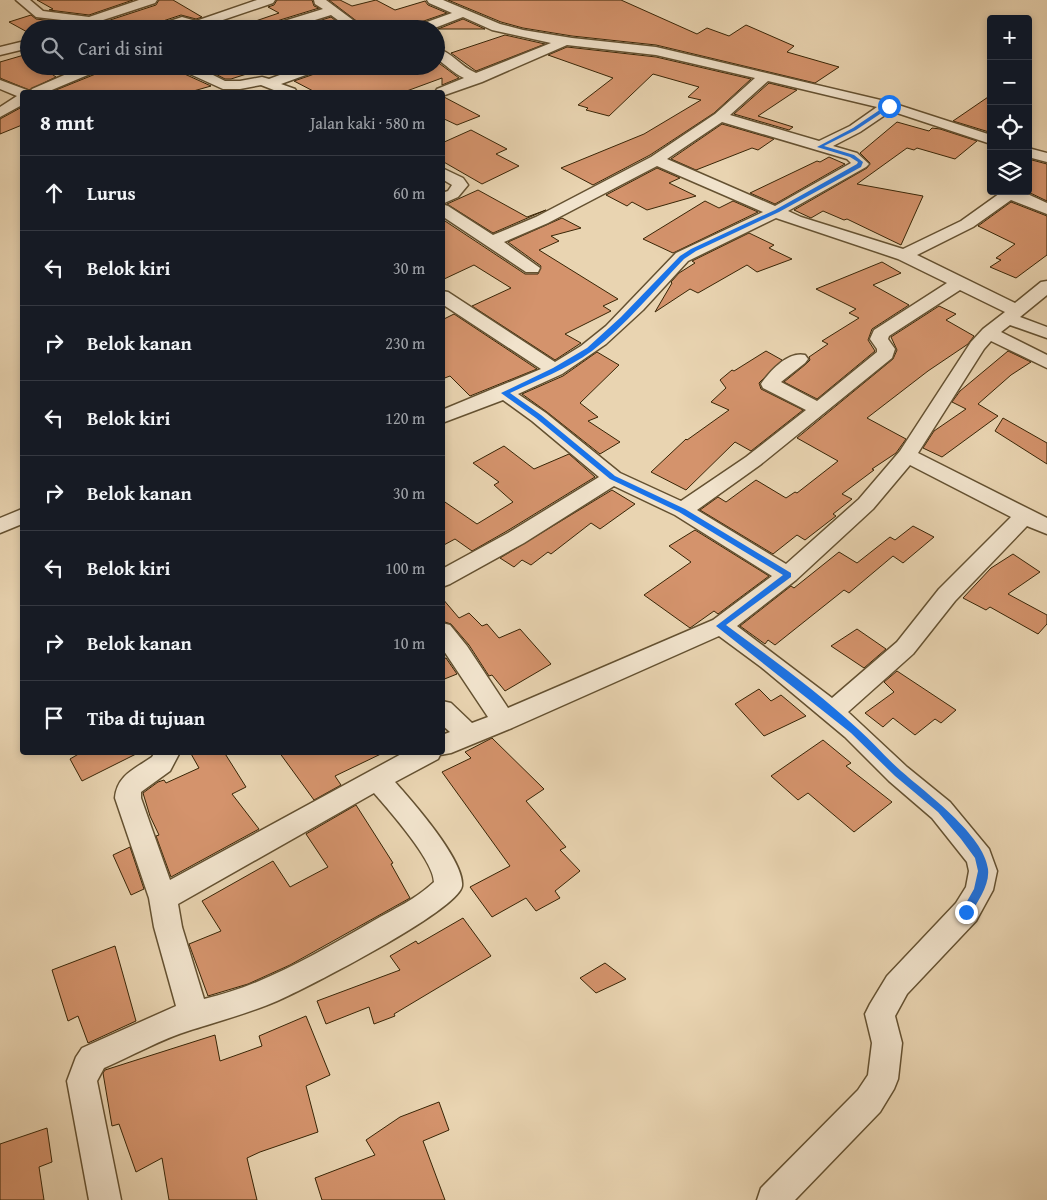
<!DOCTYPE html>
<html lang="id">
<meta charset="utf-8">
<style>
body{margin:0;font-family:"Gentium Book Plus",serif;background:#20242c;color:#f1f3f6}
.controls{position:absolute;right:15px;top:15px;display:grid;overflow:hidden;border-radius:5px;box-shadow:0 2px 8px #0003}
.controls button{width:45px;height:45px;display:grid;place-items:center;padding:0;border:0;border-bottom:1px solid #363941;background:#171b24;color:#f1f3f6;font:25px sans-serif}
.stop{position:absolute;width:15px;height:15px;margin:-11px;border:4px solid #1a73e8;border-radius:50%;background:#fff}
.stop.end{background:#1a73e8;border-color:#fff;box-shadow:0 1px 5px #0008}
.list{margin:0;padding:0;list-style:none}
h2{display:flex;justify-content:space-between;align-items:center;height:65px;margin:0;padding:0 20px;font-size:21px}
h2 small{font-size:16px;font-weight:400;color:#9ea1a6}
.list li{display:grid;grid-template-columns:32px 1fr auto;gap:15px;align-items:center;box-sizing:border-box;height:75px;padding:0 20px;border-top:1px solid #363941}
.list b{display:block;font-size:19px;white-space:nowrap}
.list em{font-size:16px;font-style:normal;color:#9ea1a6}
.icon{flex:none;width:28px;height:28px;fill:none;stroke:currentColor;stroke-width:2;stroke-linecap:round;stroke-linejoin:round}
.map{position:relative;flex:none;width:1047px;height:1200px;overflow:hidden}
.search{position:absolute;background:#171b24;box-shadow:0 2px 8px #0003;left:20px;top:20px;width:425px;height:55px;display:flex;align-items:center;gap:12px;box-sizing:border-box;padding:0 18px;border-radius:28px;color:#9ea1a6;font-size:19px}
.panel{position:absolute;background:#171b24;box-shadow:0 2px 8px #0003;left:20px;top:90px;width:425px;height:665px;border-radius:5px}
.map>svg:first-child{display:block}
.building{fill:#d4936c;stroke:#382506}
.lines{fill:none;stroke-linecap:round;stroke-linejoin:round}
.street-casing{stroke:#645131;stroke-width:3}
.street{fill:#f1e3cc;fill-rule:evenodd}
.route{fill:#1a73e8}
</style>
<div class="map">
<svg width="1047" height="1200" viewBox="0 0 1047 1200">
<rect width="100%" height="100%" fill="#e9d4b1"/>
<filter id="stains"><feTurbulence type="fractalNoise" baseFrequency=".004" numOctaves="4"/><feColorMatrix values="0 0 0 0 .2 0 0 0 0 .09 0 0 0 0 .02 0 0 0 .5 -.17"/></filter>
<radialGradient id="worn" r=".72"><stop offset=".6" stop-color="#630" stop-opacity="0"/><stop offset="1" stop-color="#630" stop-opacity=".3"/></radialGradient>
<!-- building -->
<path class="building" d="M37,0H133L89,15L49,10L53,9Z
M159,0H173L202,17L196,19L181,15L154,24L151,29H114L104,22L156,5Z
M277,0H312L314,6L319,8L267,24L264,29H242L241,26L279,13L268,7L274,5Z
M329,0H340L352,6L376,0L395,10L425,1L428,5L447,13L415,24L412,29H367Z
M448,0H621L697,34L707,28L729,36L746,25L794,46L787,52L839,67L815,83L656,45L572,36L523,28L501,22Z
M31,15L36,19L78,24L90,29H29V33L9,22Z
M331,17L346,29H293Z
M463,19L485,29H438Z
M505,35L545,44L476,71L451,53Z
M567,47L656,57L751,79L714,113L650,155L593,185L561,168L644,134L701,100L688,97L699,87L653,74L609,116L586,110L588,108L578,105L613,78L548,55Z
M24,55L29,58V66H40L56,77L29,90L0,78V62Z
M436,61L459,78L442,85V78L404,92H315L294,81L323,71L325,66H436Z
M105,66H176L178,71L211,86L190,92H51L103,71Z
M200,66H259V70L231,79H225Z
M769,83L797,90L758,116L793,127L789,130L734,114Z
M991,95V130L989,132L953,121Z
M444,97L480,116L457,125L442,118V98Z
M22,107V125L0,134V119Z
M897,122L929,131L932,128L940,129L977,141L955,159L917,148L914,150L907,148L857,184L923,196L901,245L847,219L844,220L823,211L811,218L794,210L867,168L870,163L860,153Z
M722,124L774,139L758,150L752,148L696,170L671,159Z
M471,130L507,149L496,154L519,166L482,184L442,161V143Z
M829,157L845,164L775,204L750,193L817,161L820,162Z
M1032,160L1047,164V201L1026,191H1028V163Z
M657,168L680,178L669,183L696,196L647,210L632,202L627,206L606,195Z
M478,190L527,217L546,210L493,233L447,204Z
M705,201L719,208L733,201L758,212L673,253L643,239Z
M1011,202L1047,216V255L1016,278L990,267L1001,260L996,258L1015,244L978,226Z
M562,218L581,228L551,236L559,241L539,250L618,299L603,306L611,311L565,334L581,343L555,360L472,306L511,288L474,265L442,280V219L525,274H538L541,266L508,242Z
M749,233L774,245L769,248L792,259L757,272L747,265L698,293L690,289L655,312L672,283L671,282L679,273L695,263L692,261Z
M882,262L901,273L873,285L909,305L872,329L868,340L875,351L817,399L784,382L806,364L810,360L809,357L828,344L822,341L859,318L849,313L856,309L816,289Z
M939,306L956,314L946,320L974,336L968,344L928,371L867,418L906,439L896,453L872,469L874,470L842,494L852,499L833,514L836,516L805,540L797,535L773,554L700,510L718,497L726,502L756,480L786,498L795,492L797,493L838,461L797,438L893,359L897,350L891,337Z
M454,314L537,369L470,396L450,376L442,379V320Z
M766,351L782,360L759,383L761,389L803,410L751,451L735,442L686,490L651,472L686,439L687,440L729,410L711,402L726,388L720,380L732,370L734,371Z
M1008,351L1031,362L1011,375L978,404L998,416L942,457L923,448L934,431L966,409L952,402L960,391Z
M597,352L619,365L580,403L598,417L588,421L620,442L600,454L547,412L522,394L563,376Z
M1003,418L1047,443V464L995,431Z
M504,446L534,469L569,454L595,477L507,531L472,551L455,539L442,546V500L477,524L513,502L494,485L499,482L473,463Z
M612,490L635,504L600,529L591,523L551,554L548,552L531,565L522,560L514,567L500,558Z
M913,526L934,537L903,563L893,556L849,593L844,590L775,645L768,640L765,644L740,626L791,586L794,588L839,552L857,563L890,537L895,540Z
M695,530L769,576L718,614L714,611L690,628L644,595L691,562L669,546Z
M1013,554L1040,572L1008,594L1047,615V624L1038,634L990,607L986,610L963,598L991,568Z
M442,598L459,618L469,613L482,626L487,624L499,638L520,629L551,664L505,691L492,675L489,676L469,645L451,624L442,621Z
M857,629L886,649L864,668L831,646Z
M446,658L457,674L442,680V659Z
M897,671L956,710L941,723L935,719L915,735L893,718L883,727L865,713L894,692L884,682Z
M759,689L771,701L781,695L806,716L764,736L735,704Z
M492,738L544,789L526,801L566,847L560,850L580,871L555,891L560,898L536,911L526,898L492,917L470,887L510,866L442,772L471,758L465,752Z
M823,740L851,763L846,766L892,802L854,832L808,793L798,800L771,776Z
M82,752H140L82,781L70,759Z
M190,752H224L246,787L232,794L259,829L171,877L156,836L159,835L150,816L143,793L158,782L164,780L166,783L199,768Z
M279,752H385L335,776L341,785L314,800Z
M356,805L393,863L391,864L410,898L290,965L248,984L208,996L189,944L221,931L202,901L273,861L290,887L328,867L306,834Z
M130,847L144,889L131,895L113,855Z
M463,918L491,956L394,1014L395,1016L374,1024L369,1007L326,1024L317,1001L400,970L390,956L416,941L418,944Z
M115,946L136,1021L88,1043L78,1016L68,1021L52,970Z
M605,963L626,979L596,993L580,978Z
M306,1016L330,1075L306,1086L318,1132L260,1152L247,1158L257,1200H169L162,1158L136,1172L119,1124L112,1126L103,1073L105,1070L215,1035L220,1061L262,1046L259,1036Z
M439,1102L449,1130L423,1141L445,1200H322L315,1178L375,1155L366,1140L400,1117Z
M47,1128L52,1162L39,1167L44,1200H0V1144Z"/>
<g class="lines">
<defs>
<path id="street" d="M16,0H30L43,11L89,17L139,0H157L155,3L100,21L112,29H95L79,22L36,17Z
M257,0H275L273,3L196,29L182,25L172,29H153L155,26L182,17L196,21Z
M314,0H326L365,29H350L331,15L286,29H266L268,26L323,9L315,4Z
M427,0H443L500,24L523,30L572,38L656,47L889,102L991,135V144L891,111L860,132L833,146L857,153L869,164L866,167L788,211L801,217L903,249L961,221L1003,191H1021L1047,203V214L1011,200L973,227L917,255L1015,303L1041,282L1047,281V295L1020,317L1047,327V338L1010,325L1001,332L1047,355V368L991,341L984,349L918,453L1047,518V534L1027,526L955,601L913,654L848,712L907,767L950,802L989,849L997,871L993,890L976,921L907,994L895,1016L902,1043L898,1079L894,1089L880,1112L795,1200H757L761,1188L858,1090L868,1075L872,1043L865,1014L870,1004L887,976L956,903L966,887L969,871L967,862L932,818L889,781L845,737L761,667L719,636L512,728L451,753L440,755L438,759L395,782C412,801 465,861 462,886C459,910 305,989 277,1001C249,1013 220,1021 191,1030C161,1039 132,1056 104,1068L97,1081L121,1200H89L67,1081L76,1057L82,1048L176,1006L154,927L149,898L115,798C117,775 135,769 152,757L155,752H180L170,771L141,792V798L170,880L405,752H442V735L450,732L442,725V701L451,703L472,723L488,717L442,648V623L450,625L467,646L508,708L713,620L772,576L675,515L614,486L524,543L450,584L442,587V569L508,533L599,477L532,421L503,400L442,423V410L541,369L442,304V291L448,292L555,362L581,346L606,326L676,253L763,212L657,166L548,223L504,242L540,268L538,272H526L442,216V204L448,206L493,235L536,217L651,157L715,114L755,78L656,55L567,45L482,82L442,96V92H435L437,89L464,78C453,73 446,65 436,58V48C452,52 461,67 476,73L551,43L492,30L463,17L432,29H414L416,26L452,13L429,3ZM768,81L877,107L850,126L819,141L730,115ZM722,122L847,159L851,163L775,206L667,159ZM776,218L898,259L947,283L874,330L870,339L877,349V352L817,401L781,382L805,363L808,359L805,355C788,351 770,371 761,384L763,388L806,410L746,457L681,501L620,473L546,413L518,394L562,374L606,344L643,310L688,261ZM960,290L1005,312L983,329L971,342L900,451L859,499L786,564L697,510L760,465L892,358L895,349L888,339L889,336ZM910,465L1011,517L939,589L897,642L832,698L737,626L796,580L873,509ZM374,793C389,810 434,861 434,882C416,899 394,909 373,921C319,952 265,985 204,999L182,927L178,904Z
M29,40V48L0,55V47Z
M85,66H103L102,69L47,92H30L32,89Z
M178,66H195L225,81H240L262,77L269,79L304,66H323L322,69L281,84L295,89L297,92H279L261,85L240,89H223L179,69Z
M0,80L27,90L29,92H22V105L0,117V107L17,96L0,89Z
M1028,148L1047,153V162L1028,157Z
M442,168L463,178L468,185L458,197L442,204V193L448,191L452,185L442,179Z
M22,509V524L0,533V518Z"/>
</defs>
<!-- street casing -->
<use href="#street" class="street-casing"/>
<!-- street -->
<use href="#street" class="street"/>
</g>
<!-- route -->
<path class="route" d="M887,105L892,106L856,130L824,146L854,155L863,162L861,167L779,212L696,251L684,259C655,289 626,325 592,351C567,369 537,380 510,393L541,415L615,476L685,509L791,573V577L726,625C771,658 817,691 858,729C873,742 886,758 901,771C926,793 984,835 988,869C990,885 977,902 970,915L966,916L961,912L974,889L978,871L975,858L961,839L938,812L895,776L851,733L716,626L783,575L679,512L610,479L536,418L501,393L553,368L587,348L621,317L680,256L691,249L775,210L857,164L858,162L850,157L817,147L853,128Z"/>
<rect width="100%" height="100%" filter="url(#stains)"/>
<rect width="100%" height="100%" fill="url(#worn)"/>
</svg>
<div class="controls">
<button>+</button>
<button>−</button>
<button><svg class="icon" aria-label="locate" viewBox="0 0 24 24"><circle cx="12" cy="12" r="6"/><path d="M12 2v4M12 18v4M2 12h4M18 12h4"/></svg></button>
<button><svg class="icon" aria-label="layers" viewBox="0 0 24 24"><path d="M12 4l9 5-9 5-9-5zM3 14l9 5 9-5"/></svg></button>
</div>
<div class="stop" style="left:889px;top:106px"></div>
<div class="stop end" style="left:966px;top:912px"></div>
<div class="search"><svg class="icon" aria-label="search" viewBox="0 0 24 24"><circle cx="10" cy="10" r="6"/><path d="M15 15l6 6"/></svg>Cari di sini</div>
<section class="panel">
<h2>8 mnt<small>Jalan kaki · 580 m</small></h2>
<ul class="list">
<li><svg class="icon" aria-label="ahead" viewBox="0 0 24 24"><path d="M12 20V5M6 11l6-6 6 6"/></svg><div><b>Lurus</b></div><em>60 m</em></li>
<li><svg class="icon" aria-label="left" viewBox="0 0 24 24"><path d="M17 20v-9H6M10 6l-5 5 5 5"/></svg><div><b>Belok kiri</b></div><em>30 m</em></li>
<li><svg class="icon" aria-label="right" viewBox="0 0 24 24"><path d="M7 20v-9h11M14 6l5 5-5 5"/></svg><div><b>Belok kanan</b></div><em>230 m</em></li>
<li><svg class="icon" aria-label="left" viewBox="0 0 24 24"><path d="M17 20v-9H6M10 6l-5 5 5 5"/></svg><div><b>Belok kiri</b></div><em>120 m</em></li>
<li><svg class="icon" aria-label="right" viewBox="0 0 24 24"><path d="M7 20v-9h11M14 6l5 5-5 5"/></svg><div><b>Belok kanan</b></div><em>30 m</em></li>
<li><svg class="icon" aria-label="left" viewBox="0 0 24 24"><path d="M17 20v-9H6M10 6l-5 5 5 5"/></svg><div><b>Belok kiri</b></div><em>100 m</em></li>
<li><svg class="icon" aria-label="right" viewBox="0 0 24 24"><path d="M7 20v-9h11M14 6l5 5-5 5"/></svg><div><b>Belok kanan</b></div><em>10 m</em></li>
<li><svg class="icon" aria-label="arrive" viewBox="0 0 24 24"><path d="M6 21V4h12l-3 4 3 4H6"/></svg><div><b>Tiba di tujuan</b></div></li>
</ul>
</section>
</div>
